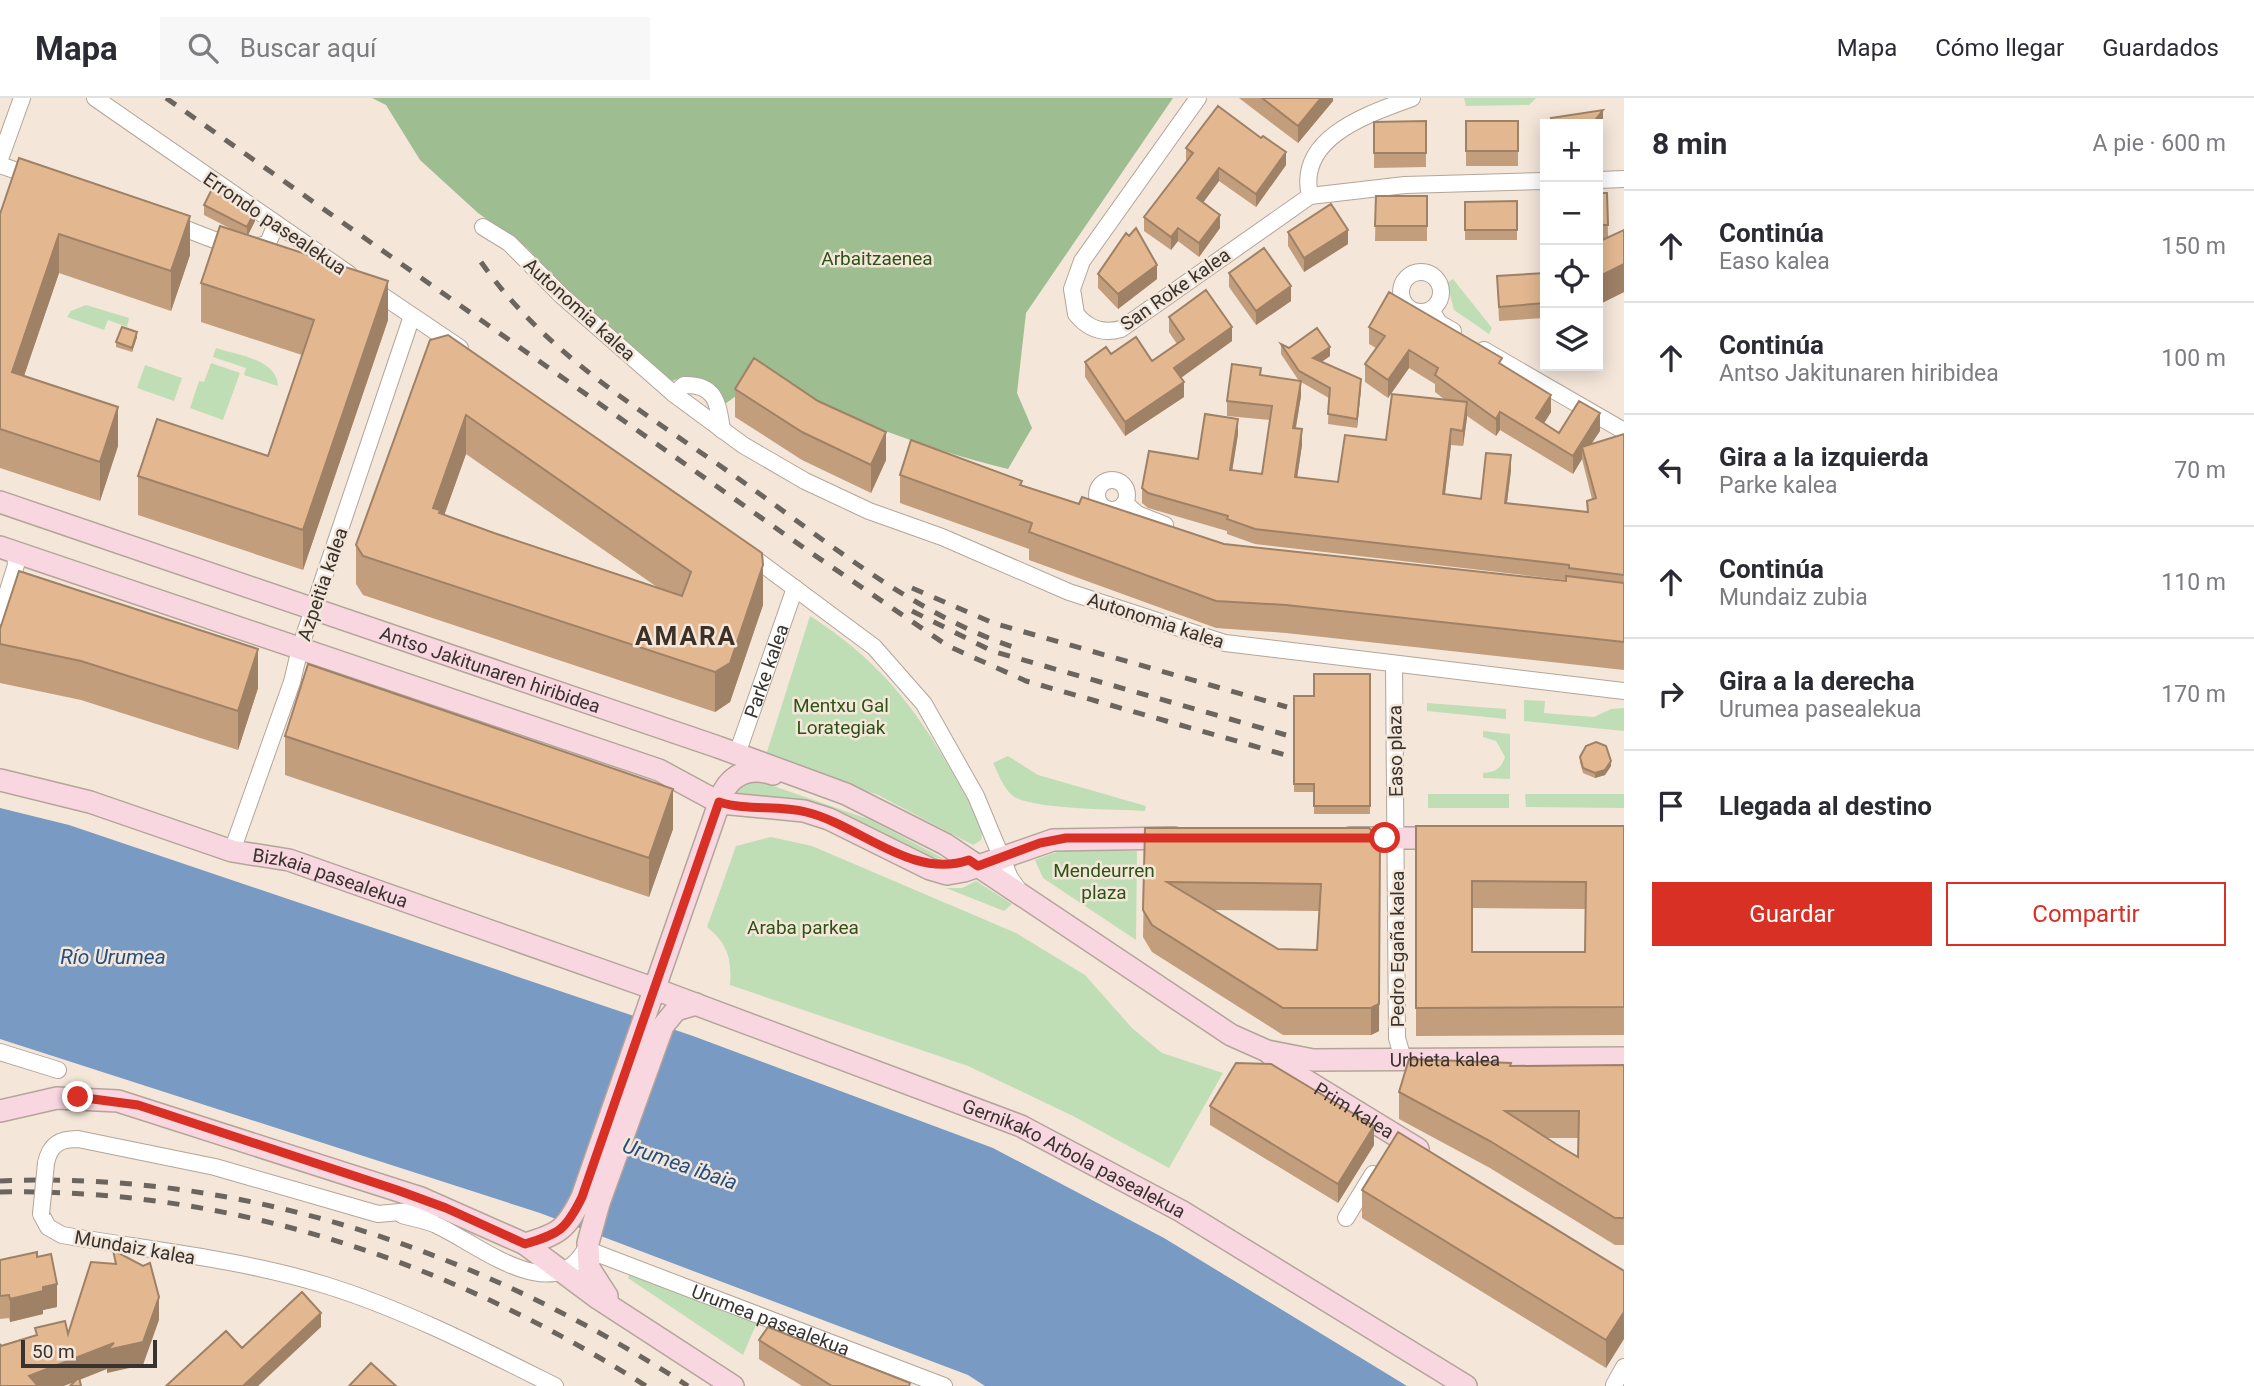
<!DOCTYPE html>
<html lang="es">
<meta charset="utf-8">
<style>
body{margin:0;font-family:Roboto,sans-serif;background:#f7f7f7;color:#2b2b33}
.controls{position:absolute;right:21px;top:21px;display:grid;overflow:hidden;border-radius:0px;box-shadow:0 4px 18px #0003}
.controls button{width:63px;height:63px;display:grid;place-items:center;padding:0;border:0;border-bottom:2px solid #e1e1e2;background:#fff;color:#2b2b33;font:35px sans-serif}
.scale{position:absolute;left:21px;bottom:18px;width:136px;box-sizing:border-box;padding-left:7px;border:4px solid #38332e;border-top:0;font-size:19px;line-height:24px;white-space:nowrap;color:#38332e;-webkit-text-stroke:5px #f4e6d9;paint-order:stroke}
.stop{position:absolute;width:21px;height:21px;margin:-16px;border:5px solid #d93025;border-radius:50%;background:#fff}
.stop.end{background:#d93025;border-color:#fff;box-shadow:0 2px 7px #0008}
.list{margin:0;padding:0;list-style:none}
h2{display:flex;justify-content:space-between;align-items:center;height:91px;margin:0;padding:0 28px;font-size:30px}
h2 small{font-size:23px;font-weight:400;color:#7c7c81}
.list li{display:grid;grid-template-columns:46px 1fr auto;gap:21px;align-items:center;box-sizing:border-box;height:112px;padding:0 28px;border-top:2px solid #e1e1e2}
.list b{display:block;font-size:26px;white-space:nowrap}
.list p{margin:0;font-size:23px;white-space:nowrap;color:#7c7c81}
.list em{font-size:23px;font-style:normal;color:#7c7c81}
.actions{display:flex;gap:14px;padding:21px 28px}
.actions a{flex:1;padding:16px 0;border:2px solid #d93025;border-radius:0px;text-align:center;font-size:24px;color:#d93025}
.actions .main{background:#d93025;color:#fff}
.icon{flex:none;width:38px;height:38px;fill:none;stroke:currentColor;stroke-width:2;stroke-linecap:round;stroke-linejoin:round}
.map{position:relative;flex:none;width:1624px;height:1288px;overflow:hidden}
header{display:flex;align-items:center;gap:42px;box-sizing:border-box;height:98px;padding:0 35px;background:#fff;border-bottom:2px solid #e1e1e2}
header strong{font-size:33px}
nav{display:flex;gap:38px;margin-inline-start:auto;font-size:24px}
.search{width:490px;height:63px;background:#f7f7f7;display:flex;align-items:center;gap:18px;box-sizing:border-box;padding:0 24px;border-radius:0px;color:#7c7c81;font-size:26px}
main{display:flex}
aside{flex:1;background:#fff}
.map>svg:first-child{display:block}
.green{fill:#c0deb5}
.forest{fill:#9ebe91}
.water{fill:#789ac3}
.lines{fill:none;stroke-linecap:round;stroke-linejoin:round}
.street-casing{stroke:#b3a599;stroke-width:18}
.secondary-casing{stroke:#b3a599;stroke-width:24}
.street{stroke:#fff;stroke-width:16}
.secondary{stroke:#f9d7e1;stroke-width:21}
.rail{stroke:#6c655e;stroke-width:5;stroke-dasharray:12 12;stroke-linecap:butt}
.street-bridge-casing{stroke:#b3a599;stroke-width:18;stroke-linecap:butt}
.street-bridge{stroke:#fff;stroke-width:16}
.wall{fill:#c39e7d;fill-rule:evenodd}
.shaded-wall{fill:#9f8166}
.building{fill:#e3b891;stroke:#9f8166;stroke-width:2;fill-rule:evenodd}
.route{stroke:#d93025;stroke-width:9}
.labels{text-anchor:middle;stroke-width:5;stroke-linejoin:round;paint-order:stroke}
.street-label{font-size:19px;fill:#38332e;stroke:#f4e6d9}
.park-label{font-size:19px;fill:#2b5416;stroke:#f4e6d9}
.water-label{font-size:21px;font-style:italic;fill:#214f84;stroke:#f4e6d9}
.district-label{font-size:26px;font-weight:bold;letter-spacing:2px;fill:#3c3127;stroke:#f4e6d9}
</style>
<header>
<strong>Mapa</strong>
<div class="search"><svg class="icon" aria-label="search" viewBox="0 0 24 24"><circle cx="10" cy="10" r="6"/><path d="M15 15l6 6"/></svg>Buscar aquí</div>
<nav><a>Mapa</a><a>Cómo llegar</a><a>Guardados</a></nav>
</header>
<main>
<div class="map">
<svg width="1624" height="1288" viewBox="0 0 1624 1288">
<rect width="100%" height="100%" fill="#f4e6d9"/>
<!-- green -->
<path class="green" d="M1464,0H1536L1529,7L1466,8Z
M1453,181L1492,230L1489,236L1454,212L1447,185Z
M86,207L129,220L127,229L108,222L104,232L67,219L71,213Z
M216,250C237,257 277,261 278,288L244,277L246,270L213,259Z
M211,265L240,275L223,322L190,310L199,283L204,284Z
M145,267L182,280L174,303L137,290Z
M810,518C900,575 933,639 983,729L981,742L973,747L878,697L766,657Z
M1524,602L1545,603L1544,615L1594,619L1611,611L1624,610V633L1524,623Z
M1427,605L1506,611V621L1427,613Z
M1483,633L1510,636V681L1483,680V675C1495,674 1501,671 1505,659L1496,643L1483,639Z
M1008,658L1038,677L1146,708L1145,713C1117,711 1033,712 1013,698C1003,690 999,677 993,665Z
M759,683L871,722L946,762L920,756L839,715L735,696L742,687Z
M1428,696H1509V710H1428Z
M1525,696H1624V710L1526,709Z
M771,739L812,748L1016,835L1085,877L1132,930L1162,955L1223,975L1169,1070L1073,1018L968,968L730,887C732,861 728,846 707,829L736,748Z
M1062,752L1137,753L1136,842L1043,780L1035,762Z
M976,783L1012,806L1004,813L946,790H962Z
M630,1175L758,1222L743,1257L628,1180Z"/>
<!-- forest -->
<path class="forest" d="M372,0H1173L1026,215L1017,295L1032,330L1008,371C922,350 839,316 758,282L725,306L708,286L685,278L672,283L568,194L527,150L478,115L420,62L386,7Z"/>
<!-- water -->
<path class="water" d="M0,710L69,727L693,938L993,1050L1164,1140L1407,1288H985L968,1277L540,1115L0,941Z"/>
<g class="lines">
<defs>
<g id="street">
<path d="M95,0L349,176"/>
<path d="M1198,0L1082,163L1072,191L1076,216C1088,231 1103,236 1121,231L1310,98L1405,87L1545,83"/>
<path d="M0,61L22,0"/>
<path d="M0,67L34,79"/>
<path d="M1598,82L1624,81"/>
<path d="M1310,98C1296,39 1369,16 1412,0"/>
<path d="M171,125C199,135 240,158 268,145L276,126"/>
<path d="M483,129L509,145L561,197L674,296L743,347L805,383L869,413L942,439L1069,494L1225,545L1624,593"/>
<circle cx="1421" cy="194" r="20"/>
<path d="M371,190L460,250"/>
<path d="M1431,212L1439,225L1453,233"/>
<path d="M1484,252L1624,333"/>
<path d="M674,296L684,287C716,286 718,305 722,332"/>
<circle cx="1112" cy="397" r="15"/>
<path d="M1125,405L1137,416L1165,427"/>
<path d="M746,454L874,549L924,606L976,698L1010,780L1020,794"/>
<path d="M0,518L16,467L15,454"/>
<path d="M1394,567L1397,940L1403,961"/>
<path id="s1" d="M737,656L795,490"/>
<path d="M232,753L292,584L300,550L412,218"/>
<path d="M0,954L58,972"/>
<path d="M46,1065C50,1046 60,1041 78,1041L215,1069L378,1116L444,1110"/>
<path d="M41,1116L48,1129L62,1137C149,1152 240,1161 325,1187C403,1211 481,1251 555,1288"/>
<path d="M402,1117C412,1120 424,1122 434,1126C476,1144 557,1215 588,1146"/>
<path d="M1346,1120L1373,1076"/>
<path id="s2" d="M596,1155L944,1288"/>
<path d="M1614,1287L1624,1269"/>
</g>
<g id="secondary">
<path id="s3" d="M0,404L718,649L846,696L945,746L1231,937L1267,953L1313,962L1624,960"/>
<path d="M0,449L659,672L720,705L804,713L829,721L930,771L947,776L964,773L1053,742L1174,740"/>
<path id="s4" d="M0,682L90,704L232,753L289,762L655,891L1021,1028L1181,1113L1466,1288"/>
<path d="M1350,740H1443"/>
<path id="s5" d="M1271,957L1297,977L1418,1051"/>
<path d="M0,1013L57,1000L118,1003L421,1100L525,1146L599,1201L733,1288"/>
<path d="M525,1146C559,1136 566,1132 582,1099L723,694C734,674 752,669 773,676"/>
<path d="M607,1198L589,1170L588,1145L599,1105L663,928L676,912L696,906"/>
</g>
</defs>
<!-- street casing -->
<use href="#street" class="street-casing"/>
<!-- secondary casing -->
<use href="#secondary" class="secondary-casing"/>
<!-- street -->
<use href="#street" class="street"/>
<!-- secondary -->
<use href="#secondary" class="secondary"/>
<!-- rail -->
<path class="rail" d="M166,0L807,452L948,548L1026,583L1289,658
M481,164C547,258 647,316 739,381C828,444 914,517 1019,551
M912,490L993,525L1287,609
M912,513L992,553L1286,637
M0,1083C245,1072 485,1156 688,1288
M0,1094C232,1090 451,1164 646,1288"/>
<defs>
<path id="street-bridge" d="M41,1116L46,1065"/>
</defs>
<!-- street-bridge casing -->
<use href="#street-bridge" class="street-bridge-casing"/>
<!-- street-bridge -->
<use href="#street-bridge" class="street-bridge"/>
</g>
<!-- wall -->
<path class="wall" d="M1239,0H1333V3L1298,45Z
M1426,23V69L1374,70V24Z
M1466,23H1518V68H1466Z
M1186,50L1286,67L1256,109L1219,83L1203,104L1220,130L1199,159L1178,143L1171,152L1144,133V119L1186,64Z
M1598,95H1607L1608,139L1624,132V194L1598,207V144L1604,141H1598Z
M1376,98H1427V143H1375Z
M1517,103V142H1465V104Z
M204,107L255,123L248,137L388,222L303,472L138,417V378L268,358L302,257L201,224V185L239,135L204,117Z
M0,116L190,157L171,213L59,175L24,278L118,348L100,403L0,370Z
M1288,134L1348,146L1304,174L1288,148Z
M1229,175L1291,203L1256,227L1229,189Z
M1545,175V220L1499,223L1497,178Z
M1098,176L1157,181L1118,211L1098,190Z
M1169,219L1232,243L1180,280L1184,299L1125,338L1085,279V264L1111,256L1152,263L1177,246L1169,234Z
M1369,229L1502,266L1551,314L1544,325L1559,335L1600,333L1591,346L1624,336V572L1286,535L1216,530L1029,462V451L900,405V377L1022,387L1079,406L1224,446L1566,483V482L1255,446L1227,436V433L1148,410L1142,405V390L1198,361L1238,336L1232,372L1262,376L1270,322L1227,318V303L1261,277L1299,283L1281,256V246L1289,250L1330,258L1321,264L1361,291L1357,330L1328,326L1329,300L1301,284V298L1296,330L1302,347L1297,379L1338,384L1386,342L1445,302L1435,294V286L1409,270L1388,300L1365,284V266L1376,250L1369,246ZM1467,318L1496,338L1500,332L1573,376L1582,361L1592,401L1587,403V414L1507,405L1511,372L1481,401L1445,396L1451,347L1463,348Z
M137,239L132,254L116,249V244Z
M430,242L763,507L730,604L715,614L363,497L356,486V447ZM466,356L657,489L494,435L444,417Z
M735,291L818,303L886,362L871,395L802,362L735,319Z
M0,531L258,590L238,652L81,602L0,585Z
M1370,576V716H1314V694H1294V598H1314Z
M285,638L673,731L649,799L285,677Z
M1580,659L1611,668L1605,677L1595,680L1583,675L1580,664Z
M1416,728H1624V937L1416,938ZM1472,810L1586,811L1585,854H1472Z
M1145,730H1369L1379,933L1371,937H1283L1152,854L1143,839ZM1213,812L1319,813L1317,852L1278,851Z
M1624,967V1147H1615L1490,1070L1399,1021V994L1511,968ZM1547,1040H1578V1059Z
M1210,1008L1374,1047L1338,1105L1210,1027Z
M1362,1092L1624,1173L1606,1270L1362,1120Z
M37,1159L57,1209L43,1212V1216L10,1224L9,1220L0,1221V1162Z
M759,1242L910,1288H802L759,1261Z"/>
<!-- shaded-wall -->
<path class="shaded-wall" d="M1321,0H1333V3L1298,45V28Z
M1603,12V26L1598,34V26H1592Z
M1286,54V67L1256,109V96Z
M1219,70V83L1197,113V100Z
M255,113V123L247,139V129Z
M1220,117V130L1199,159V145Z
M190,118V157L171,213V173Z
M1178,130V143L1171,152V139Z
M1348,132V146L1304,174V160Z
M59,136V175L12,313V274Z
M1624,166V194L1598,207V179Z
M1157,167V181L1118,211V196Z
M388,183V222L303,472V432Z
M1291,188V203L1256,227V213Z
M1232,229V243L1174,285V270Z
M137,234V239L132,254V250Z
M1330,249V258L1313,270V260Z
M1409,252V270L1388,300V282Z
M1361,281V291L1357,330V321Z
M1301,283V298L1293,345V330Z
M1184,284V299L1125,338V324Z
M1551,297V314L1536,338V320Z
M1467,304V320L1463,348V333Z
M118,309V348L100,403V364Z
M1500,314V332L1496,338V321Z
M1600,315V333L1584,357L1582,349V361L1573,376V358Z
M466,317V356L440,429L433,410Z
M1238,321V336L1230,387V372Z
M1302,331V347L1295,394V379Z
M1451,331V347L1443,411V396Z
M886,334V362L871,395V367Z
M1511,357V372L1505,420V405Z
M763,467V507L730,604L715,614V574Z
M258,551V590L238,652V613Z
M1611,663V668L1605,677L1595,680V675Z
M673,691V731L649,799V760Z
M1380,741L1379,933L1371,937V910Z
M1374,1028V1047L1338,1105V1086Z
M57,1186V1209L43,1212V1216L10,1224V1201L43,1189Z
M159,1199V1222L143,1267L107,1275V1271L64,1288H29V1278Z
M1624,1214V1241L1606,1270V1242Z
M321,1215V1229L258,1288H243Z"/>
<!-- building -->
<path class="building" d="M1262,0H1321L1298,28Z
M1218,8L1261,40L1263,38L1286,54L1256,96L1219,70L1197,100L1220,117L1199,145L1178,130L1171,139L1144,119L1193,55L1186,50Z
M1603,12L1592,26H1553L1551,20Z
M1426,23V55H1374V24Z
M1466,23H1518V53H1466Z
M19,60L190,118L171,173L59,136L12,274L118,309L100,364L0,331V116Z
M213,89L255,113L247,129L204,107Z
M1598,95H1607L1608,127H1598Z
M1376,98H1427V128H1375Z
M1517,103V132H1465V104Z
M1331,106L1348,132L1304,160L1288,134Z
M220,128L388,183L303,432L138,378L157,321L268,358L314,222L201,185Z
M1136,130L1157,167L1118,196L1098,176L1126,135L1129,138Z
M1624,132V166L1598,179V144Z
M1264,150L1291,188L1256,213L1229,175Z
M1545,175V205L1499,209L1497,178Z
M1206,192L1232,229L1174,270L1184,284L1125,324L1085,264L1106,249L1111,256L1136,239L1152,263L1184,241L1169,219Z
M1389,194L1502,260L1499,265L1551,297L1536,320L1559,335L1579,303L1600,315L1573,358L1500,314L1496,321L1435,277L1438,270L1409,252L1388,282L1365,266L1385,238L1369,229Z
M122,229L137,234L132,250L116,244Z
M1317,230L1330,249L1313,260L1361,281L1357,321L1328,316L1330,290L1299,273L1281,246L1289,250Z
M448,237L762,455L763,467L730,565L715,574L363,458L356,447L430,242ZM466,317L691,474L682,498L494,435L439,415L440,412L433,410Z
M754,260L818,303L886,334L871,367L802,334L735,291Z
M1232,266L1261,270L1260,277L1301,283L1293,330L1302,331L1295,379L1338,384L1345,337L1386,342L1392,296L1467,304L1463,333L1451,331L1443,396L1481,401L1486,355L1511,357L1505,405L1588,414L1587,403L1596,400L1582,349L1624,336V477L1569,470V467L1255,431L1227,421L1228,418L1148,395L1142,390L1149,353L1198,361L1205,316L1238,321L1230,372L1262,376L1272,308L1227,303Z
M911,342L1022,383L1020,387L1079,406L1082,399L1224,446L1566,483V478L1624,485V544L1286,507L1216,503L1029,434L1032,425L900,377Z
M19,473L258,551L238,613L81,563L0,546V531Z
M308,566L673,691L649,760L285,638Z
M1314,576H1370V708H1314V686H1294V598H1314Z
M1596,644L1606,648L1611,663L1605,672L1595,675L1583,670L1580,659L1586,648Z
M1416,728H1624V909L1416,910ZM1472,783L1586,784L1585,854H1472Z
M1145,730H1369L1380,741L1379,906L1371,910H1283L1152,827L1143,812ZM1167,784L1321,786L1317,852L1278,851Z
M1409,961L1511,965L1510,968L1624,967V1120H1615L1490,1043L1399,994ZM1505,1013H1579L1578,1059L1556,1046Z
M1236,965L1271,966L1374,1028L1338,1086L1210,1008Z
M1398,1034L1624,1173V1214L1606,1242L1362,1092Z
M113,1152L143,1168L150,1165L159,1199L143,1244L107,1252L114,1245L29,1278L38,1288H0V1246L1,1248L37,1237L35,1230L65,1223L68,1236L91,1164L116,1166Z
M37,1154V1159L51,1156L57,1186L43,1189V1193L10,1201L9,1197L0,1198V1162Z
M302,1194L321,1215L243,1288H166L226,1233L242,1250Z
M768,1229L910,1285L909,1288H832L759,1242Z
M371,1265L396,1288H349Z
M79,1279L81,1288H70Z"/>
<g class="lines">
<!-- route -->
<path class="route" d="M78,999L138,1007L397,1092L446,1110L525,1146C559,1136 566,1132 582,1099L719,704C747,713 777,707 806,714C860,727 911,782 969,762L978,768L1040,745L1066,740H1385"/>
</g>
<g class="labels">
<!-- street labels -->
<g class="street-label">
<text transform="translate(275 125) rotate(34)" y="7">Errondo pasealekua</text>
<text transform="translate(1175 191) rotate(-35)" y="7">San Roke kalea</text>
<text transform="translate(580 211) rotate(42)" y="7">Autonomia kalea</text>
<text transform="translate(322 486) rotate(-71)" y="7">Azpeitia kalea</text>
<text transform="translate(1156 522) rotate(18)" y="7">Autonomia kalea</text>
<text dy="7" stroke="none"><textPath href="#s3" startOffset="518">Antso Jakitunaren hiribidea</textPath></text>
<text dy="7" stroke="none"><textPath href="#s1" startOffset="88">Parke kalea</textPath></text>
<text transform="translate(1395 653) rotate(-91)" y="7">Easo plaza</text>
<text dy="7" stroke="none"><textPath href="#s4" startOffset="345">Bizkaia pasealekua</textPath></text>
<text transform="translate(1397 851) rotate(-90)" y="7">Pedro Egaña kalea</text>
<text dy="7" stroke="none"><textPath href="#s3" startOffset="1568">Urbieta kalea</textPath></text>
<text dy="7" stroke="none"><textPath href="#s5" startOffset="100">Prim kalea</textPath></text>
<text dy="7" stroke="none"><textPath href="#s4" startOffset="1141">Gernikako Arbola pasealekua</textPath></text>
<text transform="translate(135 1149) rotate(10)" y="7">Mundaiz kalea</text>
<text dy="7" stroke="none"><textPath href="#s2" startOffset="187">Urumea pasealekua</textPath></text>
</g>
<!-- park labels -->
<g class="park-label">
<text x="877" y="167">Arbaitzaenea</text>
<text x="841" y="614">Mentxu Gal<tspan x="841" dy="22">Lorategiak</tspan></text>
<text x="1104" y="779">Mendeurren<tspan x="1104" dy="22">plaza</tspan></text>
<text x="803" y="836">Araba parkea</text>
</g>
<!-- water labels -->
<g class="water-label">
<text x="113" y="866">Río Urumea</text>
<text transform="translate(680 1066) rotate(19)" y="7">Urumea ibaia</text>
</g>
<!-- district labels -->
<g class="district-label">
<text x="686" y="547">AMARA</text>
</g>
</g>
</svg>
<div class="controls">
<button>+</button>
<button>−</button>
<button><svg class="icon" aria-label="locate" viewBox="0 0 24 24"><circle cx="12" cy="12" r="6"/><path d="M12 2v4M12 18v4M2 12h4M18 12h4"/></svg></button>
<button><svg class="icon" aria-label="layers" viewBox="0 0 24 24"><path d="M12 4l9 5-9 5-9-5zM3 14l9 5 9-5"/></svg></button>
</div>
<div class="scale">50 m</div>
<div class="stop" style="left:1385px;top:740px"></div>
<div class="stop end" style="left:78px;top:999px"></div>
</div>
<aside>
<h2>8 min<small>A pie · 600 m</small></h2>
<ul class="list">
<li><svg class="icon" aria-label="ahead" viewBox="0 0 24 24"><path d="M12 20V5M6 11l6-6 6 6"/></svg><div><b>Continúa</b><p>Easo kalea</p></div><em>150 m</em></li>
<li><svg class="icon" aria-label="ahead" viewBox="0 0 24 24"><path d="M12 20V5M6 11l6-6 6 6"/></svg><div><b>Continúa</b><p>Antso Jakitunaren hiribidea</p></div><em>100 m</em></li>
<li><svg class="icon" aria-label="left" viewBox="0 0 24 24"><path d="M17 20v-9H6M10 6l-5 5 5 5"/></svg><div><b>Gira a la izquierda</b><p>Parke kalea</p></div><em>70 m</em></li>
<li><svg class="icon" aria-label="ahead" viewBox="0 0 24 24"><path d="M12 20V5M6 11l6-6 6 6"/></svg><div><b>Continúa</b><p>Mundaiz zubia</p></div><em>110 m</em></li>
<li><svg class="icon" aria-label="right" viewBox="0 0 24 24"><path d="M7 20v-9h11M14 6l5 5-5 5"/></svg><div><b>Gira a la derecha</b><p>Urumea pasealekua</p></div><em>170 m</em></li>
<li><svg class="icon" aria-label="arrive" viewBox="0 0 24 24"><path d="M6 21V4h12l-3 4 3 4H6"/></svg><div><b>Llegada al destino</b></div></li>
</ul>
<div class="actions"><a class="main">Guardar</a><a>Compartir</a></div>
</aside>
</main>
